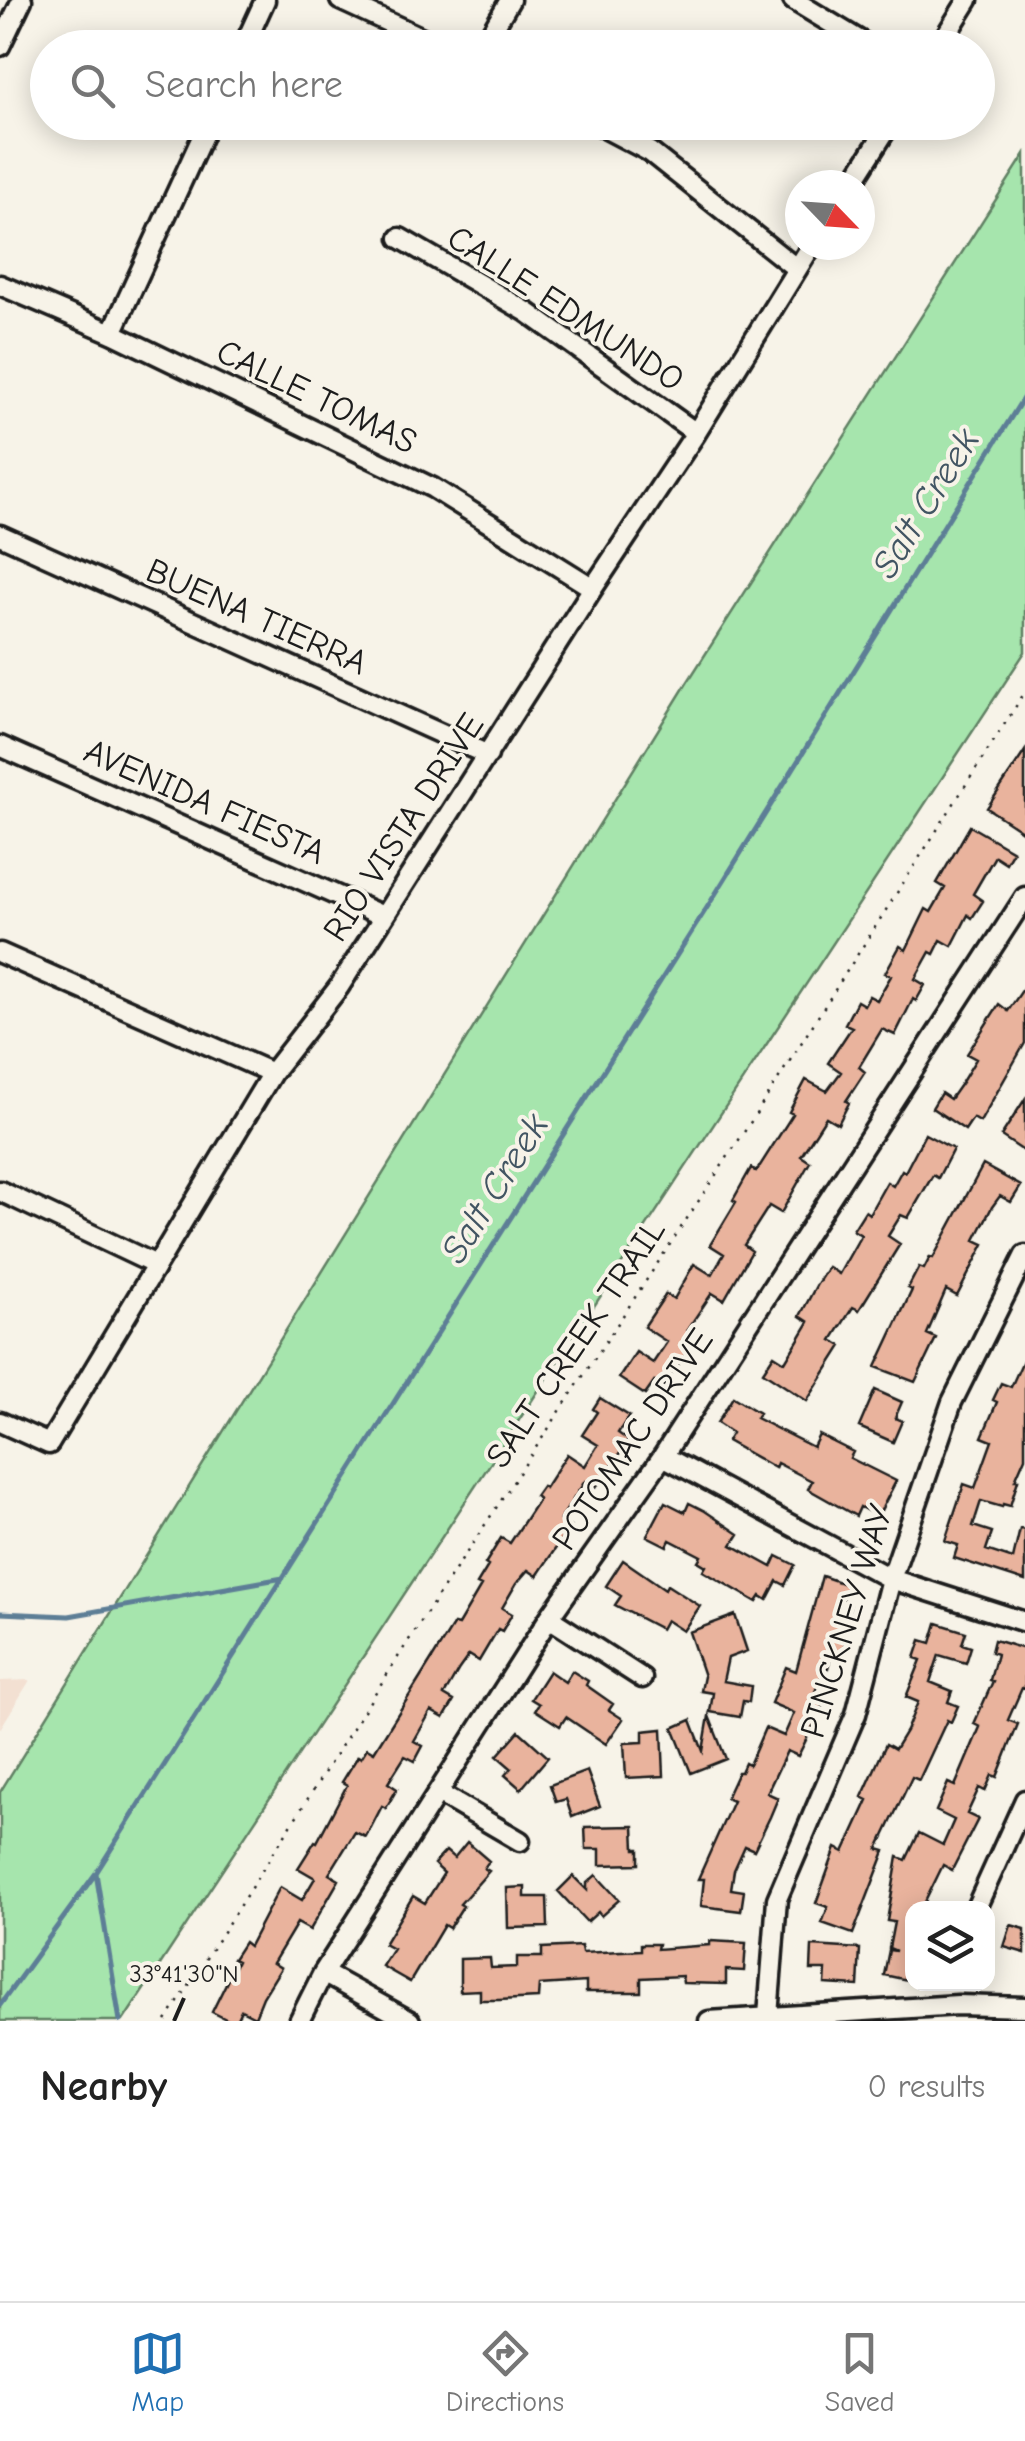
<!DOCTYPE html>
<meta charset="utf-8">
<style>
body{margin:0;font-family:"Comic Neue",sans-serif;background:#f6f6f6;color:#222}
.controls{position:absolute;right:30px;bottom:30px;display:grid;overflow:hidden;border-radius:20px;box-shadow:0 5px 25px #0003}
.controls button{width:90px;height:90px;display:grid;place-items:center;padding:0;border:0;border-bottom:2px solid #e0e0e0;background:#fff;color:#222;font:50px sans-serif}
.compass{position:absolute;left:785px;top:170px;width:90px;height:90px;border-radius:50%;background:#fff;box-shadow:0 5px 25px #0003;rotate:115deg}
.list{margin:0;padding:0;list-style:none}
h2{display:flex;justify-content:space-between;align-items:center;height:130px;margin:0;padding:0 40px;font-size:42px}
h2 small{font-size:32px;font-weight:400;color:#767676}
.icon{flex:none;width:55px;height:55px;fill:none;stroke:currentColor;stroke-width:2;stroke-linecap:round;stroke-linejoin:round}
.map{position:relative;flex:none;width:1025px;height:2021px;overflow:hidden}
.search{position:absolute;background:#fff;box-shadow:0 5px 25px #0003;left:30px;right:30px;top:30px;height:110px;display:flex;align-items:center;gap:25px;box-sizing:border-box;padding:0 35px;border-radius:55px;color:#767676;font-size:38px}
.sheet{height:280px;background:#fff}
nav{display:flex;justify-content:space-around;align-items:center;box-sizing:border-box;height:140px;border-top:2px solid #e0e0e0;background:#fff;font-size:28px;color:#767676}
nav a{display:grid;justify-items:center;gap:5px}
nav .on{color:#1f6fb2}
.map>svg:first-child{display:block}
.built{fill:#f3e0d2}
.green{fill:#a6e5ad;stroke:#618064;stroke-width:2.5}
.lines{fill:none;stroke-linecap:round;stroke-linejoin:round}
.stream{stroke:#5d7e96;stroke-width:5}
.building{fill:#e9b39d;stroke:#1c1c1c;stroke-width:2.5}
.minor-casing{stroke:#1c1c1c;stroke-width:25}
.path{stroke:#1c1c1c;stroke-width:2.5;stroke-dasharray:2.5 8;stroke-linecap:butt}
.minor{stroke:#f7f3e8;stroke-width:18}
.ticks{fill:none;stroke:#1c1c1c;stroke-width:4}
.labels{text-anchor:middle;stroke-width:8;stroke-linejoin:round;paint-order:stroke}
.street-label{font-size:35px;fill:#1c1c1c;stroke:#f7f3e8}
.water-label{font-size:38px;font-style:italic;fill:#425563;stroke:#f7f3e8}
.ticks-label{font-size:25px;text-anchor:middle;fill:#1c1c1c;stroke:#f7f3e8;stroke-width:8;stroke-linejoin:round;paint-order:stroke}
</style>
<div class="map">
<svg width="1025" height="2021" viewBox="0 0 1025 2021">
<rect width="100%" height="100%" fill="#f7f3e8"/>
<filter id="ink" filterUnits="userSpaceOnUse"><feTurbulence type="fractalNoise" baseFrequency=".01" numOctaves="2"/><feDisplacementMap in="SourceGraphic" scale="20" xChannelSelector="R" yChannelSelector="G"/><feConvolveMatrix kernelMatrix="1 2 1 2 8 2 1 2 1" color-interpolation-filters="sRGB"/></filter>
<g filter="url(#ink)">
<!-- built -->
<path class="built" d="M30,1680L0,1729V1681Z"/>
<!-- green -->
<path class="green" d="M1025,154V652L123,2021H0V1792L687,683Z"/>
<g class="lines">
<!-- stream -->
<path class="stream" d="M0,1613L69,1616L283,1578
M96,1873L120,2021
M0,2005L96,1873L708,906L1025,395"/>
</g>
<!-- building -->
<path class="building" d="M1025,751V833L987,808Z
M970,826L1013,851L1006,863L995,856L973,894L983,901L972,918L968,915L952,946L941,940L934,954L930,952L915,979L925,985L916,1001L913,999L895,1035L882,1029L859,1067L865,1072L846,1101L849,1103L838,1124L826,1117L801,1156L810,1162L781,1213L769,1206L744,1245L752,1251L724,1300L712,1293L687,1330L697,1337L686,1354L663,1386L655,1381L645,1395L619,1378L636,1352L653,1363L667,1342L644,1327L666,1294L674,1299L694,1264L712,1275L724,1254L710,1245L736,1202L733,1200L751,1168L756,1172L793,1114L789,1112L806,1080L827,1091L841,1072L828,1063L852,1027L845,1024L857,1001L864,1005L869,996L877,1000L891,976L885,973L900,946L906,950L926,909L931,912L945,888L937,883Z
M1025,986V1043L980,1122L973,1118L965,1130L932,1108L941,1093L950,1099L962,1082L976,1059L967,1054L999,1004L1008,1011Z
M1025,1099V1152L1001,1136Z
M925,1134L953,1149L938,1178L933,1175L908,1218L901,1215L888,1236L900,1244L859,1310L853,1307L832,1340L842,1346L807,1401L763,1372L774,1355L785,1362L809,1322L800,1316L817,1284L828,1267L839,1274L861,1235L853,1230L865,1211L869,1214L887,1182L893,1186L902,1170L905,1172Z
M983,1165L1021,1186L1011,1202L1000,1196L992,1207L975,1240L984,1244L957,1296L946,1290L927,1334L936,1338L915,1382L876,1367L912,1290L908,1288L919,1267L924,1269L930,1257L933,1258Z
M1025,1356V1457L1015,1480H1018L1010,1506L1003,1504L1002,1507L981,1501L973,1526L992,1532L986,1550L1013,1559L1020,1529L1025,1530V1581L954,1558L958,1545L945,1541L964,1484L975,1488L992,1441L982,1437L997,1402L993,1400L1001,1383L1011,1387Z
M875,1390L902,1402L895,1418L902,1421L893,1442L859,1427Z
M733,1397L759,1413L756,1418L813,1447L819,1435L853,1452L850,1458L896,1481L878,1516L860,1507L856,1516L808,1489L812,1481L777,1463L775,1468L727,1441L732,1433L717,1423Z
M600,1398L629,1416L618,1433L628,1440L618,1457L596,1487L585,1481L560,1520L570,1527L537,1576L528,1570L516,1584L502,1608L512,1614L502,1631L498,1629L479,1661L469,1655L459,1669L444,1695L454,1701L444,1718L431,1711L414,1741L423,1746L415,1761L405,1756L388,1783L397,1789L386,1808L382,1806L366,1837L355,1832L329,1874L339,1880L310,1930L297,1923L273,1963L281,1968L263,1997L255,2017L241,2010L236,2021H230L212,2012L237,1961L233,1959L244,1942L249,1946L280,1887L302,1900L315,1878L298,1868L315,1841L317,1842L347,1785L342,1782L358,1756L361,1758L367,1748L374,1752L454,1624L458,1625L481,1586L477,1584L488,1566L485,1564L501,1538L510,1543L539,1499L535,1496L542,1486L545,1488L567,1454L585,1466L598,1445L582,1435L597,1412L593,1409Z
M665,1502L685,1512L689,1503L705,1511L739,1534L732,1545L772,1567L777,1556L795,1565L785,1585L777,1581L767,1600L761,1596L757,1602L703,1571L706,1566L698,1561L701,1556L670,1540L667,1546L647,1536Z
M623,1560L665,1589L667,1585L700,1606L683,1631L666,1620L661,1629L615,1605L621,1596L606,1586Z
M822,1576L848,1585L843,1602L850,1605L841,1634L847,1636L842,1654L832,1652L828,1668L825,1667L812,1699L823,1704L815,1722L798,1756L787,1751L767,1793L778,1798L770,1817L754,1850L745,1846L734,1870L731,1889L744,1891L741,1911L701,1906L704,1879H698L733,1801L726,1798L738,1772H741L745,1763L749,1765L765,1728L784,1736L794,1713L771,1703L786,1667L796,1671Z
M735,1615L747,1651L728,1658L723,1681L751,1686L749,1702L743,1701L740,1717L710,1712L713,1693L701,1691L704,1676L689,1632Z
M937,1623L966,1632L962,1644L971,1647L966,1663L939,1655L930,1682L952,1691L948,1702L958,1706L951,1722L947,1720L919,1780L912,1777L878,1849L885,1851L853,1934L822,1923L828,1907L816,1903L836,1848L844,1852L868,1800L862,1797L886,1744L895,1749L906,1731L918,1702L906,1697L921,1660L915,1658L921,1640L931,1643Z
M994,1640L1025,1649V1689L1022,1688L1008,1720L1018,1724L997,1777L992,1775L985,1791L979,1788L967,1814L978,1819L952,1870L943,1865L922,1908H912V1981L884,1975L889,1950L896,1951L889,1948L894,1922L887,1921L898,1857L906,1860L919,1833L943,1845L954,1820L936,1811L948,1783L955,1786L980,1727L974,1724L993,1681L990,1680L997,1654L991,1652Z
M549,1671L565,1682L572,1671L588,1681L586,1685L613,1704L609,1710L623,1719L606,1744L566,1717L560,1726L535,1710L539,1704L531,1699Z
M709,1716L726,1759L691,1773L673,1728L691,1720L703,1751Z
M662,1729L664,1776L626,1778L624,1743L643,1742V1731Z
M519,1731L548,1757L521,1789L505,1775L511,1768L497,1756Z
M587,1771L600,1806L572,1817L566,1799L556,1802L550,1785Z
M634,1826L635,1849H639V1864L600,1865V1849H586L585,1827Z
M467,1842L489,1861L484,1868L489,1871L460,1904L463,1906L449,1928L444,1925L410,1982L382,1966L393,1949L384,1944L413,1896L425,1903L444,1873L434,1864L446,1851L454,1858Z
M596,1875L619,1900L601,1916L598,1912L587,1922L558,1891L573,1876L587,1890V1883Z
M525,1887V1897H547L548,1927L508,1928L507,1888Z
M1011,1925L1025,1929V1953L1004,1947Z
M710,1941L746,1943L744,1971L726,1970V1984L683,1983L682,1976L641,1978V1992H586V1982L539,1985L538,1998L499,2000H480V1990L460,1991V1959L490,1958L491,1968L517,1967V1957H542V1948L581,1946L582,1953L641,1950V1944H658L657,1949L710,1945Z
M812,1946L860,1949L858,1986L825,1984L826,1970H811Z"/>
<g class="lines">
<defs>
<path id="minor" d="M340,0L444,48
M793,0L872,48
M0,46L22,0
M243,48L265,0
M482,48L510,0
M938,48L968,0
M593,122L650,152L797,269
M851,185L891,122
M400,238L527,312L696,433
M0,285L112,333L433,488L593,588
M112,333L209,122
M0,535L488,755
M0,746L383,916
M0,953L272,1073
M0,1191L156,1265
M0,1422L49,1444L272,1073L339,987L593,588L696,433L812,245
M663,1456L891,1579L1025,1622
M549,1618L642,1678
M438,1793L520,1841
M976,1908L1025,1800
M323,1973L410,2021
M768,2016L777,1899L856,1714L891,1579L952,1402L1025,1255
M299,2021L323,1973L549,1618L663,1456L1025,897
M709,2021L958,2005L1025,2007"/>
</defs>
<!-- minor casing -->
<use href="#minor" class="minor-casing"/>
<!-- path -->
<path class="path" d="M166,2021L409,1640L754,1117L1025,692"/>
<!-- minor -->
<use href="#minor" class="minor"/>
</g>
</g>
<!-- ticks -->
<path class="ticks" d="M174,2021L184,1998"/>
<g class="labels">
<!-- street labels -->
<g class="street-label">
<text transform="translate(566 308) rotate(33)" y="12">CALLE EDMUNDO</text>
<text transform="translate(317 396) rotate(26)" y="12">CALLE TOMAS</text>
<text transform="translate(257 616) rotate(24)" y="12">BUENA TIERRA</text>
<text transform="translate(205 801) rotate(24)" y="12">AVENIDA FIESTA</text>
<text transform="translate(403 827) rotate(-57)" y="12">RIO VISTA DRIVE</text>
<text transform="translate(575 1343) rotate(-56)" y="12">SALT CREEK TRAIL</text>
<text transform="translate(632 1439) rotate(-56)" y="12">POTOMAC DRIVE</text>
<text transform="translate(846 1621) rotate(-73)" y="12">PINCKNEY WAY</text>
</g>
<!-- water labels -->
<g class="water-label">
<text transform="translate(925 503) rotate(-58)" y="13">Salt Creek</text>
<text transform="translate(494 1188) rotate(-58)" y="13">Salt Creek</text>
</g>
</g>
<g class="ticks-label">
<text x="184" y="1982">33°41'30"N</text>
</g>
</svg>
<div class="controls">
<button><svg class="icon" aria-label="layers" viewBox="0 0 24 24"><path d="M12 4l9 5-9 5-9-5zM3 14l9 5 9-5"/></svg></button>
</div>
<svg class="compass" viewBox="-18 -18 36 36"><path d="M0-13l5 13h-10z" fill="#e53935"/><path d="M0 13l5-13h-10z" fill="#767676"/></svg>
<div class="search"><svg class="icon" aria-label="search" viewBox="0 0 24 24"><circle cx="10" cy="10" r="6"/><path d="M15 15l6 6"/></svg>Search here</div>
</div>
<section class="sheet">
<h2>Nearby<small>0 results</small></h2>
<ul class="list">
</ul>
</section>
<nav>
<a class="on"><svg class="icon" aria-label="map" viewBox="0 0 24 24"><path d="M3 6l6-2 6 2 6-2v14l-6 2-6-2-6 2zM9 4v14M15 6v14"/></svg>Map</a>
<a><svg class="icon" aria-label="directions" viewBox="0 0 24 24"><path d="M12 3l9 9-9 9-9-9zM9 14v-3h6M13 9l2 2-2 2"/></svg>Directions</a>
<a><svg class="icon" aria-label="saved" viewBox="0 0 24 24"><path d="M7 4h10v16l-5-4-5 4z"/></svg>Saved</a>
</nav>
